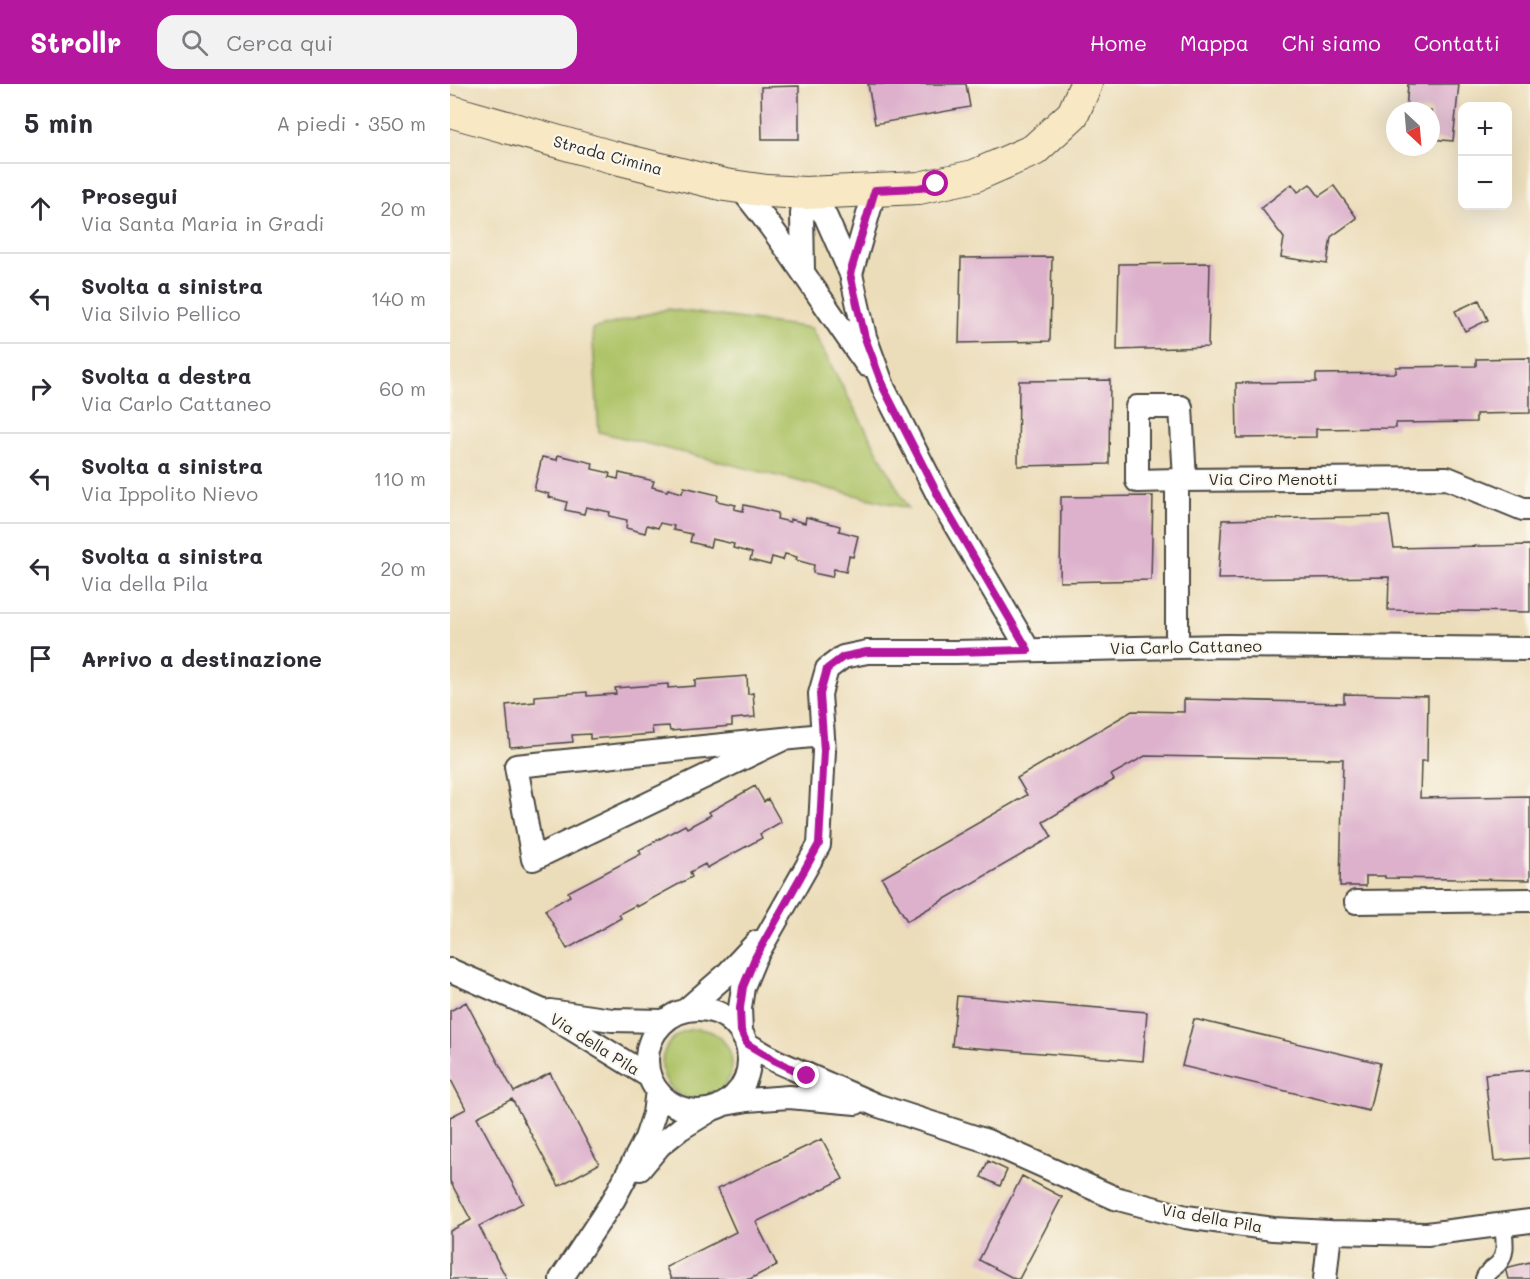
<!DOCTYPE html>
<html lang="it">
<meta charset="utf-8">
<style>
body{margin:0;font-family:Mali,sans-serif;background:#f2f2f3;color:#2b2b33}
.controls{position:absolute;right:18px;top:18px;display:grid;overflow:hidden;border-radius:12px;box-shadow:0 6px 24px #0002}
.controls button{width:54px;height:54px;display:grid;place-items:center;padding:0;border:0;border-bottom:2px solid #e1e1e2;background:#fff;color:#2b2b33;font:30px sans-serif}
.compass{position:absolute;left:936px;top:18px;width:54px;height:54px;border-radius:50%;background:#fff;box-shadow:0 6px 24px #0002;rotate:154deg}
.stop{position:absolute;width:18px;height:18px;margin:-14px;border:4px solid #b5179e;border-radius:50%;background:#fff}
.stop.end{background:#b5179e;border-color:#fff;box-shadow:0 2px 6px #0008}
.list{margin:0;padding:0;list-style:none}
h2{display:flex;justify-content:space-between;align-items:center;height:78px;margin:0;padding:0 24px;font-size:26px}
h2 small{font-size:20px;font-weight:400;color:#7c7c81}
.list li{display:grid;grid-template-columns:39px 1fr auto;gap:18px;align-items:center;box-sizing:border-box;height:90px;padding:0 24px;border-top:2px solid #e1e1e2}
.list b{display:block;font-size:22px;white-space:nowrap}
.list p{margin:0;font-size:20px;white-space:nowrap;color:#7c7c81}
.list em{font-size:20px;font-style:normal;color:#7c7c81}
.icon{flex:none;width:33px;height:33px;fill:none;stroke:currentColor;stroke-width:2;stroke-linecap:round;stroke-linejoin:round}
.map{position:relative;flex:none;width:1080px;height:1195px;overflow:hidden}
header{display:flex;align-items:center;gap:36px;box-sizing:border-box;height:84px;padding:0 30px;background:#b5179e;color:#fff}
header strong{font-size:28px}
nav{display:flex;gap:33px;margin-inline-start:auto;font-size:21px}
.search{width:420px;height:54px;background:#f2f2f3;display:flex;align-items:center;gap:15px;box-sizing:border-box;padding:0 21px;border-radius:18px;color:#7c7c81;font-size:22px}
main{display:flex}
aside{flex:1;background:#fff}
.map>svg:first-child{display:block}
.green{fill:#afc469;stroke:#6d784a;stroke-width:1.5}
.building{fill:#ddb1cc}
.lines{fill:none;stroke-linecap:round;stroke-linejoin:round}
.pedestrian-casing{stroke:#484640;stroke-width:20}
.minor-casing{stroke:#484640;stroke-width:26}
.secondary-casing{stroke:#484640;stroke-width:34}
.pedestrian{stroke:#fff;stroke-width:16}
.minor{stroke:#fff;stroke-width:22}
.secondary{stroke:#f8e8c3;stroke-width:32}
.route{stroke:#b5179e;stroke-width:8}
.labels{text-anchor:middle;stroke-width:4.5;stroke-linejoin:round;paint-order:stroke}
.street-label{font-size:16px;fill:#2b2b2b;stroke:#fbf7ec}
</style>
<header>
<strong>Strollr</strong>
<div class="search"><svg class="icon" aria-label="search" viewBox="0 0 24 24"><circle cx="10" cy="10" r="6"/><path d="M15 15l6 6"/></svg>Cerca qui</div>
<nav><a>Home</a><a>Mappa</a><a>Chi siamo</a><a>Contatti</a></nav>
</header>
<main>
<aside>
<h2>5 min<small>A piedi · 350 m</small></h2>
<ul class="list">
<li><svg class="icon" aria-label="ahead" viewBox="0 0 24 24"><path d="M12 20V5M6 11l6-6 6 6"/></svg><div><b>Prosegui</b><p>Via Santa Maria in Gradi</p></div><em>20 m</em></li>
<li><svg class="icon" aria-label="left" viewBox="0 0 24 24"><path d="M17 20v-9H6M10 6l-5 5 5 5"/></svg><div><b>Svolta a sinistra</b><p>Via Silvio Pellico</p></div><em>140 m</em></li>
<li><svg class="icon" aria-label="right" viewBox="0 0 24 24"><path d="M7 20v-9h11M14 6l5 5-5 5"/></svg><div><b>Svolta a destra</b><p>Via Carlo Cattaneo</p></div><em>60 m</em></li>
<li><svg class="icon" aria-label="left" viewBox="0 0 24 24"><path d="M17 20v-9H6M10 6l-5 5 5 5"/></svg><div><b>Svolta a sinistra</b><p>Via Ippolito Nievo</p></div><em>110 m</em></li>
<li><svg class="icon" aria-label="left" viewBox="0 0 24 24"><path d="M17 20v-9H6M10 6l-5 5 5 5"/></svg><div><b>Svolta a sinistra</b><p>Via della Pila</p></div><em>20 m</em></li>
<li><svg class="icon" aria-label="arrive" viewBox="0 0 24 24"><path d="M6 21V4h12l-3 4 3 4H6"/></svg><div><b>Arrivo a destinazione</b></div></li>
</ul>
</aside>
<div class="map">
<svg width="1080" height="1195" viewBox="0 0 1080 1195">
<rect width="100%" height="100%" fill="#fbf7ec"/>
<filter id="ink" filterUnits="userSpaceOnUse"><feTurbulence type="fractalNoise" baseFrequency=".0167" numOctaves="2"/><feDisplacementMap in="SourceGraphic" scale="12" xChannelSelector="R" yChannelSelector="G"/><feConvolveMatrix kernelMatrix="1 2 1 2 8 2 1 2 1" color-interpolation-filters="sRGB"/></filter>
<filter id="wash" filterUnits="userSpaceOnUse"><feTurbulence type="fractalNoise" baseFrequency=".008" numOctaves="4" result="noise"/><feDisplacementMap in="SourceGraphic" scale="24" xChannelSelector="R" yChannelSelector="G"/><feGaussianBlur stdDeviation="1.35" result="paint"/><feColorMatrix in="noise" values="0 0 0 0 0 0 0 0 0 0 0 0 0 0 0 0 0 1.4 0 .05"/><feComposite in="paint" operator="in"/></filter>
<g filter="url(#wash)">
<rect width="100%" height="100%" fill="#ecddba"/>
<!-- green -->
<path class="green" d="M217,225L361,244L458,424L149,348L142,245Z
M212 980a35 35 0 1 1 70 0a35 35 0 1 1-70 0Z"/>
<g id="blocks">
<!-- building -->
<path class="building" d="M418,0H516L520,23L425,40Z
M958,0H1009L1003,57L981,55V27H956Z
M349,2V55H312L311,3Z
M842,100L848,108L860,100L869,112L884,102L907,134L881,153L877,180L831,173L834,154L811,124Z
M602,173L600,257L509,259L511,174Z
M760,179L758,263L667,266L669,180Z
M1029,216L1038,236L1015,247L1005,227Z
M1080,274V329L1026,330V338L946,339V344L866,345V353L787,354L786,299L866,298V290L946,289V283L1026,282V275Z
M660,296L659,380L568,382L569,297Z
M108,371L143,379L142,385L160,389L159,393L168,395L169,389L204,397L202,403L217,407L218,405L232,409L234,403L268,411L267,417L286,421L284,425L293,427L294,421L328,429L327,435L340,438V435L355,439L356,433L390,442L389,447L408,452L403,473L399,472L396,488L384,485L382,493L363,489L364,481L346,476L347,473L335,470L333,476L322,473L320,481L300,476L302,469L283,464L284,460L262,455L260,463L240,458L242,450L223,446L224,442L210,439L208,444L197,441L195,449L176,444L177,436L159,432L160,428L136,423L134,430L115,426L117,418L98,413L99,410L84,406L92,373L107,376Z
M703,412L701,496L610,498L611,413Z
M939,432L944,464L1080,461V528L938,526L939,493L768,495L772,436Z
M297,592L298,610L303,609L305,633L282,635V642L220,647L219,642L202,643L203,650L140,655V650L122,651L123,658L60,663L56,621L85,618V612L137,608V612L166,610L165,604L218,600V604L245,602V596Z
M894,610L978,612L977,677H971L970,714L1080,712V796L935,794V792H916V802H890L893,675L695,672L661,691L664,696L593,738L602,753L457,837L432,794L577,711L567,694L682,627L734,628V615L894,619Z
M305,702L314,718L318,715L331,738L310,750L312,754L257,784L255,780L240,788L242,793L187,823L186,821L169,830L171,834L117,865L95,826L120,812L118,808L191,770L189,766L235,741L237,744L261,731L259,728Z
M507,912L697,928L693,977L502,962Z
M16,918L64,1008L100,989L149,1080L109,1102L62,1015L27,1033L73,1119L29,1142L57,1195H0V1147L21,1136L0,1097V1033L16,1025L0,994V927Z
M744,935L930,979L919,1027L732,982Z
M1080,986V1074L1044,1077L1035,990Z
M372,1055L393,1095L306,1138L327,1181L300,1195H221L216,1183L286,1148L267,1105Z
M538,1077L557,1086L550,1102L531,1093Z
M572,1092L612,1113L569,1195H565L529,1176Z
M1080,1178V1195H1058L1055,1184Z"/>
</g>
</g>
<g filter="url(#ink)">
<use href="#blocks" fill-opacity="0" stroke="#484640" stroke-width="1.5"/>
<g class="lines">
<defs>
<path id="pedestrian" d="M1034,1195C1037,1186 1042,1186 1048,1180C1058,1170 1054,1153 1053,1141"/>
<path id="minor" d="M290,104C337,160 374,222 417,281
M355,109L375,131L401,190L415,253L434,305L491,417L578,565
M353,187L352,130L355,109
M401,190L425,106
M727,396L687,397V323H731L735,396
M727,563V396L997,394L1073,425H1080
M333,655L83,775L66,682L372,651
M906,818L1080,816
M0,886L91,926L200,993
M197 976a51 51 0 1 1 102 0a51 51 0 1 1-102 0Z
M237,925L276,891L307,858
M100,927L162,936L214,937
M291,947L290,924L293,903L305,874L369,761L374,667L370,610L377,585L393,573L417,568H505L776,562L1080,565
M297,960L326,977L426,1021L537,1057L665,1114L736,1133L823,1145L880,1148L977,1150L1080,1137
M275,1020L297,1016L339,1013L406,1019
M190,1085L210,1061L230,1045L261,1026
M111,1195L164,1115L196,1054L204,1030L207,1006
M875,1195L880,1148"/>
<path id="secondary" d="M0,27L162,73L275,101L317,107L355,109L425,106L469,104L524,92L584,66L623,30L636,0"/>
</defs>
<!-- pedestrian casing -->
<use href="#pedestrian" class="pedestrian-casing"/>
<!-- minor casing -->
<use href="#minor" class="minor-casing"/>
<!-- secondary casing -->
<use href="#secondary" class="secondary-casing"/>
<!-- pedestrian -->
<use href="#pedestrian" class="pedestrian"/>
<!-- minor -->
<use href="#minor" class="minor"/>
<!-- secondary -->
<use href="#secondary" class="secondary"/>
</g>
</g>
<g class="lines" filter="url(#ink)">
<!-- route -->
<path class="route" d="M357,992L326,977L297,960L291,947L290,924L293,903L305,874L369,760L374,667L370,610L377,585L393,573L417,568H505L578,566L491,417L434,305L415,254L400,190L425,106L469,104L486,100"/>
</g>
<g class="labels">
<!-- street labels -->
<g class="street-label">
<text transform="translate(158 71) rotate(15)" y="6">Strada Cimina</text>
<text x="823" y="401">Via Ciro Menotti</text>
<text transform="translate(736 563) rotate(-1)" y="6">Via Carlo Cattaneo</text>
<text transform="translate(145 960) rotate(32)" y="6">Via della Pila</text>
<text transform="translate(762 1134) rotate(10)" y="6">Via della Pila</text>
</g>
</g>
</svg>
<div class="controls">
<button>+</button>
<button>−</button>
</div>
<svg class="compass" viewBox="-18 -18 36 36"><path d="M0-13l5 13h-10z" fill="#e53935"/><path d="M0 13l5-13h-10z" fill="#7c7c81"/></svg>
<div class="stop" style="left:486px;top:100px"></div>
<div class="stop end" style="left:357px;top:992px"></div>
</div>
</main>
